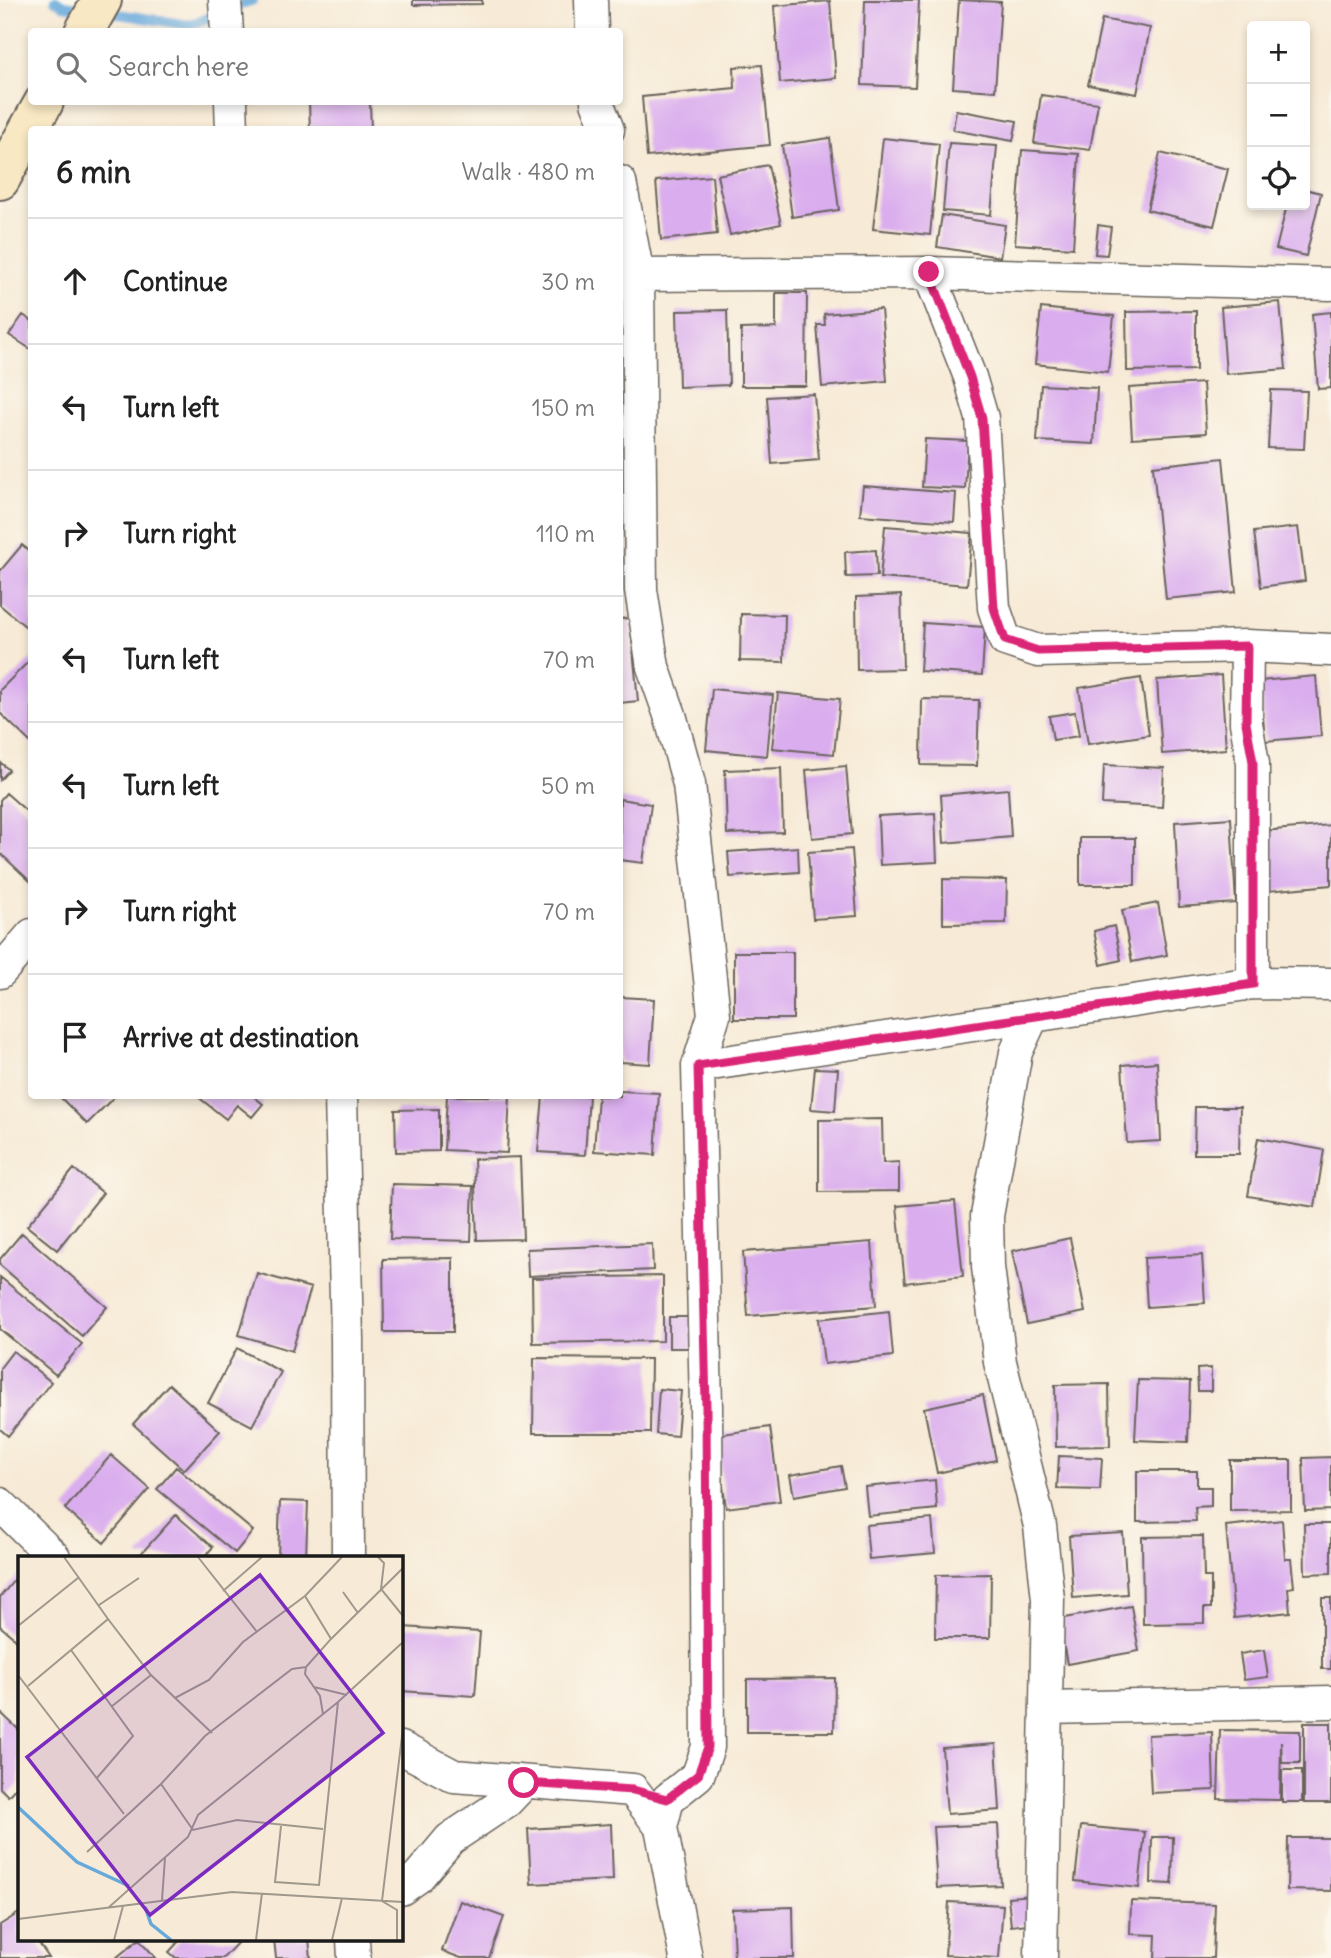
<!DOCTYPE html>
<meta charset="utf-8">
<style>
body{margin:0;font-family:Delius,sans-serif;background:#f2f2f2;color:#222}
.controls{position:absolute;right:21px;top:21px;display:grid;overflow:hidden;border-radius:7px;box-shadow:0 4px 10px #0003}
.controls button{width:63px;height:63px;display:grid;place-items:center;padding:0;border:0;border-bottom:2px solid #e0e0e0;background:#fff;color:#222;font:35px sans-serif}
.stop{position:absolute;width:21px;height:21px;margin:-16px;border:5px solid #db2777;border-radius:50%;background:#fff}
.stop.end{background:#db2777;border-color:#fff;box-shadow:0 2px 7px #0008}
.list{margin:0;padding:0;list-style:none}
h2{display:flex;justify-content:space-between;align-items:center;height:91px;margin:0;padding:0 28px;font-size:30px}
h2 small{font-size:23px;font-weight:400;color:#767676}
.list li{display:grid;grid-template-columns:46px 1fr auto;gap:21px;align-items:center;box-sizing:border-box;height:126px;padding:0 28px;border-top:2px solid #e0e0e0}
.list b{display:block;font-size:26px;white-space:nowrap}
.list em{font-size:23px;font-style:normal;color:#767676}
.icon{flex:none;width:38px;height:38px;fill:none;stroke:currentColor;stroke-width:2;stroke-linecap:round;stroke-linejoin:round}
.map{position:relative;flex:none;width:1331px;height:1958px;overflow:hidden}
.search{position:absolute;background:#fff;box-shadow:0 4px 10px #0003;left:28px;top:28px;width:595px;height:77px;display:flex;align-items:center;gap:18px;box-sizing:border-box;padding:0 24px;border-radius:7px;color:#767676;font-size:26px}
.panel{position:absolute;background:#fff;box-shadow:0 4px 10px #0003;left:28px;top:126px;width:595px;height:973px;border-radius:7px}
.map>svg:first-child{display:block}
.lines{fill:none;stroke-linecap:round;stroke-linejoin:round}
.stream{stroke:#67a9db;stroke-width:10}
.building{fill:#daadee}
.minor-casing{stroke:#69645d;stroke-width:35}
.secondary-casing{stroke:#69645d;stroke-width:42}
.minor{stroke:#fff;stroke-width:32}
.secondary{stroke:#f8e8c3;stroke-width:38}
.route{stroke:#db2777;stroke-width:9}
.inset-river{fill:none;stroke:#67a9db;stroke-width:3.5}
.inset-road{fill:none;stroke:#9f988c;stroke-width:2}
.view{fill:#7b2cbf;fill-opacity:0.15;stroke:#7b2cbf;stroke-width:3.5}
.inset-edge{fill:none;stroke:#1c1c1c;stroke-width:3.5}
</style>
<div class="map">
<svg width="1331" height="1958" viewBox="0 0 1331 1958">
<rect width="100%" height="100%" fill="#fbf7ec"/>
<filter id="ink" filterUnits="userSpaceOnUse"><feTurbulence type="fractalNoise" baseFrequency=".0143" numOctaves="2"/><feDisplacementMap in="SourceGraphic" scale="14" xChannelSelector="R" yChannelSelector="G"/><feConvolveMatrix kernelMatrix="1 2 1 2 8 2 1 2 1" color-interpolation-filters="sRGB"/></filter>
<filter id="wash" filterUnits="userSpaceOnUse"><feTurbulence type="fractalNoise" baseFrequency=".00686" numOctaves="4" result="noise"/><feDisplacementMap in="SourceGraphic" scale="28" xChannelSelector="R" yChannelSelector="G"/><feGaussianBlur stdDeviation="1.57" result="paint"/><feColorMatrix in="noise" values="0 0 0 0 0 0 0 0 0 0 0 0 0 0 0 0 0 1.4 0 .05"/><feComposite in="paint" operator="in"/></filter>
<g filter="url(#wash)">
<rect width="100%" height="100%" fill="#f7ead6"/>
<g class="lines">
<!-- stream -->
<path class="stream" d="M55,0L63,5L89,9
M105,12L189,25L253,0"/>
</g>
<g id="blocks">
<!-- building -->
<path class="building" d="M413,0H482V4L413,5Z
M865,0H919L915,87L862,85Z
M959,0L1001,2L995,91L953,88Z
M830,1L836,78L780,83L774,6Z
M1102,19L1150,28L1137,94L1088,85Z
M762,65L770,145L647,157L642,97L735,88L734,67Z
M1041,95L1098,103L1090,150L1034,143Z
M309,102H370L371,130H310Z
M956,110L1017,121L1013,141L953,130Z
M830,138L839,210L792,217L782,145Z
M883,138L939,144L930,235L873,229Z
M949,143L997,146L991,215L943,211Z
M1022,150L1079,154L1073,248L1015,244Z
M1160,153L1228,169L1214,226L1147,210Z
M768,165L781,224L730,235L717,175Z
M712,176L717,234L661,240L656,181Z
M1305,189L1321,193L1306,256L1276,249L1287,205H1305Z
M942,215L1005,225L1000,257L937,247Z
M1098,225L1111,227L1107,255L1095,254Z
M776,293H807L806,386H741V329L776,328Z
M1280,302L1286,369L1226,374L1221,307Z
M1041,308L1114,316L1108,372L1035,364Z
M881,309L887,381L822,387L817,325H825L824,314Z
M727,310L729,385L679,387L677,311Z
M1196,311V370L1127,371L1126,312Z
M1331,312V388L1318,389L1312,314Z
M23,315L32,321V350L9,335Z
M1203,383L1206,433L1132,438L1129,388Z
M1041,385L1097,388L1094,444L1037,441Z
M1271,390L1307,391L1304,449L1268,448Z
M814,394L819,460L772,464L767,397Z
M925,439L968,441L965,489L922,487Z
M1223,458L1236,592L1166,599L1153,466Z
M863,486L956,493L954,522L860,515Z
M885,526L972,533L967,585L880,578Z
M1298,527L1305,581L1261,587L1254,532Z
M22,545L32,553V632L0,605V571Z
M876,550L877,576L846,577L845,552Z
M901,595L903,669L857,670L856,597Z
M741,614L785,615L784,662L740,661Z
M630,618L638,701L620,703V619Z
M923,623L985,627L982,675L920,671Z
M32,658V744L0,713V690Z
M1221,675L1226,749L1162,754L1157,680Z
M1316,676L1321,736L1265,741L1260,681Z
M1141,678L1149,735L1088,744L1079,688Z
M712,689L773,695L767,756L706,750Z
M778,693L840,699L834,754L772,748Z
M922,699L979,700L977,766L921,765Z
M1075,712L1079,736L1053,740L1049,716Z
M0,762L9,770L0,780Z
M1104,765L1164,768L1162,807L1102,804Z
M846,766L852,834L812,838L806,770Z
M781,768L783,832L727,834L725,770Z
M1008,789L1011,837L944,843L941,795Z
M6,793L32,816V883L0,853V800Z
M620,799L651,804L643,863L620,860Z
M935,813L937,862L880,865L878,816Z
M1231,818L1236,903L1179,907L1175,822Z
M1331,825V885L1268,891L1263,831Z
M1080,838H1135V885H1080Z
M798,847L799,872L730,877L728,852Z
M852,849L857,916L813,919L808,852Z
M943,879L1007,880L1006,923L943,924Z
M1158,903L1167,955L1132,962L1122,910Z
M1114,926L1121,960L1101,965L1094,931Z
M734,952H793V1019H734Z
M620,997L654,999L650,1064L620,1062Z
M1157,1062L1161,1141L1127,1143L1122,1065Z
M815,1068L838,1069L835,1111L811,1109Z
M620,1091L659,1093L655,1155L594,1151L598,1096H620Z
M59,1096H115L87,1124Z
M197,1096H253L263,1104L252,1117L237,1105L226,1119Z
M447,1096H510L507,1153L444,1150Z
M543,1096H589L585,1155L538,1152Z
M1195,1107H1240L1239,1154H1194Z
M439,1109V1151L396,1152L395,1110Z
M882,1119L883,1163L899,1162V1191L819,1192V1120Z
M1258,1138L1324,1150L1315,1207L1248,1196Z
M520,1157L523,1239L477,1240L474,1159Z
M74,1169L103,1193L57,1250L27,1226Z
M392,1184L473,1186L471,1241L390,1239Z
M955,1201L963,1276L905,1283L897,1206Z
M22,1233L107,1307L82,1336L0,1265V1259Z
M1070,1238L1085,1312L1027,1324L1012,1251Z
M872,1242L876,1306L748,1316L743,1252Z
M652,1244L653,1270L528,1276L527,1249Z
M1202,1255L1205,1303L1147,1307L1144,1258Z
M453,1258V1332H384L383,1259Z
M257,1273L311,1288L292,1351L239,1335Z
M663,1276V1341L533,1343L532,1278Z
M0,1277L82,1344L56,1375L0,1329Z
M889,1311L893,1356L824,1364L819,1319Z
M669,1317H694V1348H669Z
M237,1348L281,1372L252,1426L208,1403Z
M13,1351L51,1382L8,1436L0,1429V1368Z
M534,1358L651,1359L650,1433H533Z
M1211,1368V1391H1198L1197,1369Z
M1138,1380L1190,1381L1188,1442L1135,1440Z
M169,1384L220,1431L184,1470L133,1424Z
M1109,1384L1110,1446L1056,1447L1055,1385Z
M659,1389L681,1391L677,1436L656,1434Z
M983,1395L996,1460L937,1473L924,1408Z
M770,1427L780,1501L726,1508L716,1435Z
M111,1455L150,1489L104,1543L65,1509Z
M1059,1456L1102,1458L1100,1490L1057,1489Z
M1331,1457V1510L1305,1511L1303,1458Z
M1230,1460H1291V1510L1230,1511Z
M841,1466L845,1487L794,1496L790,1475Z
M176,1467L253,1531L235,1553L157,1489Z
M1137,1471H1197V1487H1211V1506L1195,1507L1196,1521L1137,1522Z
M935,1480L937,1509L868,1516L865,1487Z
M280,1501L308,1502L306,1557H278Z
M176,1515L213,1547L204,1557H138Z
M932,1519L935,1553L869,1559L866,1525Z
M1282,1520L1285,1559H1291L1294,1587L1288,1588L1290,1612L1234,1618L1226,1526Z
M1304,1524H1331V1573L1305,1574Z
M1123,1533L1127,1594L1073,1598L1069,1536Z
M1203,1536L1204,1577H1211V1608H1204V1623L1143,1624L1142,1537Z
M19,1574V1642L0,1626V1597Z
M991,1574L990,1638H935L936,1575Z
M1322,1598H1331V1669H1322Z
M1131,1606L1139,1651L1067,1664L1059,1619Z
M403,1627L480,1632L475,1696L401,1691Z
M1264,1650L1268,1677L1244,1680L1240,1654Z
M835,1678L834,1732H747V1679Z
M0,1712L19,1730V1784L8,1796L0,1788Z
M1304,1723H1331V1803H1304Z
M1220,1730L1300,1731V1763H1282L1281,1741L1280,1800L1218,1799Z
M1212,1732L1214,1790L1151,1793L1148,1735Z
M996,1744L1000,1810L947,1814L942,1748Z
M1282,1770H1302V1802H1282Z
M611,1824L613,1880L531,1884L528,1829Z
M998,1824L1001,1885L937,1888L933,1827Z
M1081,1826L1145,1832L1139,1888L1075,1881Z
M1152,1837H1173L1172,1884L1151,1883Z
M1288,1838H1331V1891L1287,1890Z
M1034,1895L1036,1923L1011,1926L1008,1897Z
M460,1901L504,1917L489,1958H461L442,1951Z
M1131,1901L1215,1904L1213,1958H1155L1156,1935L1130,1934Z
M949,1902L1003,1905L999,1958L945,1955Z
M793,1907L794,1958H734L732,1909Z
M19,1913V1939H36L49,1958H0V1925Z
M139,1939L156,1958H116Z
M181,1939H241L223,1958H176L169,1952Z
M274,1939H309L311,1958H276Z"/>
</g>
</g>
<g filter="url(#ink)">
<use href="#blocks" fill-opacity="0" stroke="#69645d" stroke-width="2"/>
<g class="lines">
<defs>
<path id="minor" d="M225,0L227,32
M591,0L592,32
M231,102L232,130
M597,102L608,130
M620,182L638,275L641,590L653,667L670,715L689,784L714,1015L698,1066L706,1406L708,1747L698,1775L668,1799L661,1827L686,1958
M929,273L970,377L982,418L994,608L1005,640L1038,651L1247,646L1331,650
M638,275L929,273L1331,284
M1247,646L1246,723L1253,763V983
M0,972L32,935
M1032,1017L1016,1052L987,1216L988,1267L1000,1362L1040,1526L1048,1599L1041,1958
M698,1066L1253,983L1331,984
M341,1096L347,1339L348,1557
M0,1504L54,1557
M1046,1708L1331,1702
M401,1748L454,1776L633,1790L661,1827
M401,1889L418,1877L450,1839L507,1801L524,1783
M353,1939L354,1958"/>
<path id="secondary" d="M84,32L102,0
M0,180L44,102"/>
</defs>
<!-- minor casing -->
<use href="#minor" class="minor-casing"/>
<!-- secondary casing -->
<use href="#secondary" class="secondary-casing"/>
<!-- minor -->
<use href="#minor" class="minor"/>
<!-- secondary -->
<use href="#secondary" class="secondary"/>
</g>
</g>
<g class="lines" filter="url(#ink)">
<!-- route -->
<path class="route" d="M524,1783L633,1790L667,1799L698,1775L708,1747L706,1406L698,1066L1253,984V762L1246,723L1247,646L1038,651L1005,640L994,608L982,418L970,377L929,272"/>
</g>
<!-- overview -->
<g transform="translate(18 1556)">
<rect width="385" height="385" fill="#f7ead6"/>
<path class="inset-river" d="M0,251L59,306L111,330M127,351L133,368L153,384"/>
<path class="inset-road" d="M180,1L239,76M360,1L366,7L363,33L385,60M205,35L244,1M325,36L340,57M81,49L121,22M90,63L133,119L194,177M0,70L60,22M313,83L385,12M53,94L115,180L78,223M288,111L287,118L302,140L305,158M0,119L106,258M10,130L90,63L46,1M296,131L329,139M157,142L191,124L225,86L287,40L324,1M93,151L133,119M143,228L175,274L219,264L305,273M263,270L257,326L301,329L320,146M69,296L143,228L187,180L274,113L288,111L313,83L287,40M144,344L147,302M90,352L170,281L180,259L320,146L385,86M0,363L214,336L385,346M96,384L105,350M238,384L244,337M314,384L324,342M379,384V354L364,345L385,172"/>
<path class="view" d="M242,19L365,177L132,359L9,201Z"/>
<rect width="385" height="385" class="inset-edge"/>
</g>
</svg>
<div class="controls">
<button>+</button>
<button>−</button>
<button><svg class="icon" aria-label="locate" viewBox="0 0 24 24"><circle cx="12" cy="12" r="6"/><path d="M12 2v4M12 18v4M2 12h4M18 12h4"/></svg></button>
</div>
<div class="stop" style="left:524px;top:1783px"></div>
<div class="stop end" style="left:929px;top:272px"></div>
<div class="search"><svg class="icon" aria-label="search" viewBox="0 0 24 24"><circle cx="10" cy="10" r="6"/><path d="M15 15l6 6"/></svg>Search here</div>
<section class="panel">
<h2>6 min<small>Walk · 480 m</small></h2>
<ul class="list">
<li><svg class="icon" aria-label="ahead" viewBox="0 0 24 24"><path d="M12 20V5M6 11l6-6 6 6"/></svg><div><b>Continue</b></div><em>30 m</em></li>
<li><svg class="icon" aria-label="left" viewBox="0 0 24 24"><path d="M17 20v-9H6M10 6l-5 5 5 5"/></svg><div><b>Turn left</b></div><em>150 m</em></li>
<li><svg class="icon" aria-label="right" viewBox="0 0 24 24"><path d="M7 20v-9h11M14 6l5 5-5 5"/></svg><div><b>Turn right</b></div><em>110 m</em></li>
<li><svg class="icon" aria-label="left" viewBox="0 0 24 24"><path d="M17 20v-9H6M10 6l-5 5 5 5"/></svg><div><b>Turn left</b></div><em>70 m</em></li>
<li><svg class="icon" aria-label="left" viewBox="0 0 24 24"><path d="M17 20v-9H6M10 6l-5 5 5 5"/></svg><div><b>Turn left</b></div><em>50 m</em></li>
<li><svg class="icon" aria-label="right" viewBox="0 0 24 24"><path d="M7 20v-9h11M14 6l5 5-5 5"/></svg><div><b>Turn right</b></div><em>70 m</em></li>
<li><svg class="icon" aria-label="arrive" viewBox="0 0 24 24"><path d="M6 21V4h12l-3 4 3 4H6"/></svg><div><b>Arrive at destination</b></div></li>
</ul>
</section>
</div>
